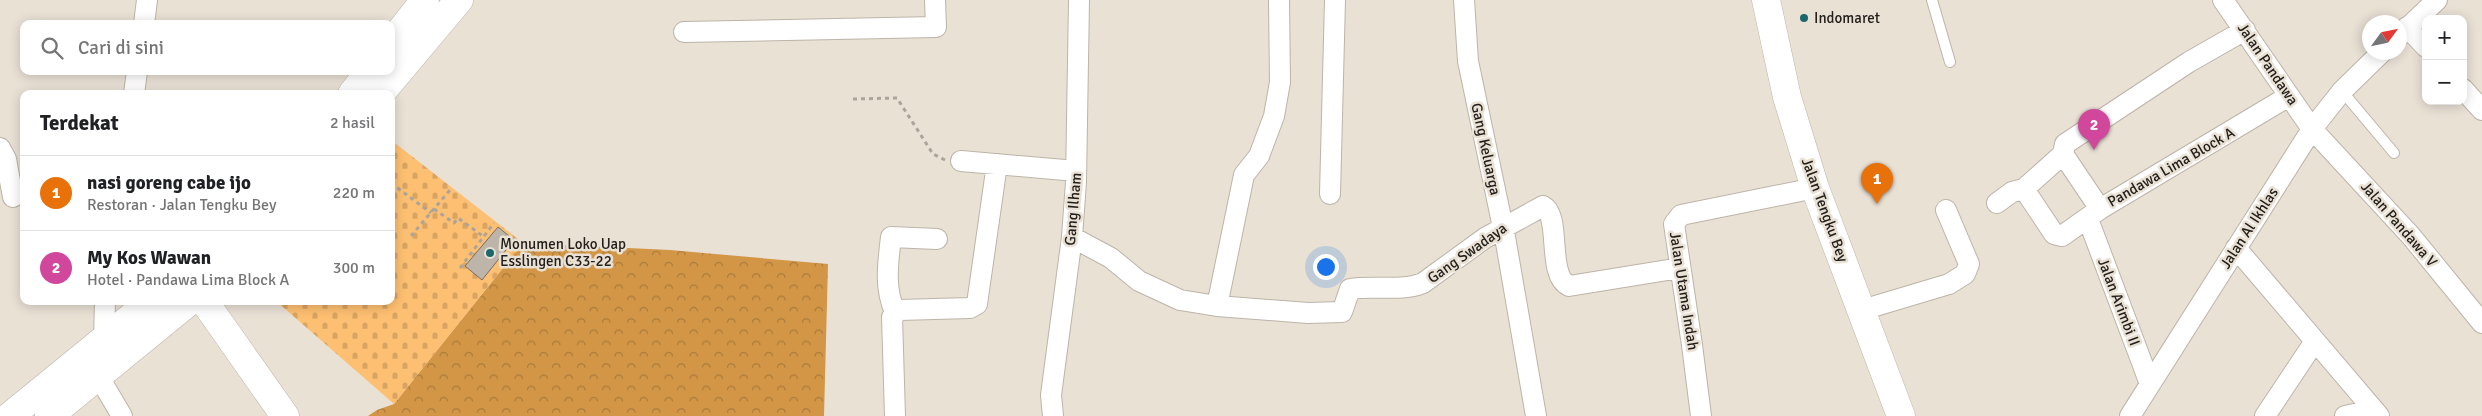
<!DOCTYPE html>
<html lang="id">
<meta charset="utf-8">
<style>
body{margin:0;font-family:Signika,sans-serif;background:#f6f6f6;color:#202124}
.controls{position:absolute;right:15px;top:15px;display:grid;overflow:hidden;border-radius:10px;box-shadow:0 2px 12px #0003}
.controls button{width:45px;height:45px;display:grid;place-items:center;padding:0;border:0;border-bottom:1px solid #e0e0e0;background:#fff;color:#202124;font:25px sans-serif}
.compass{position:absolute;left:2362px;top:15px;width:45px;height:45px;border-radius:50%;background:#fff;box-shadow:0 2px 12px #0003;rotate:57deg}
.you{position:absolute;left:1325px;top:266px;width:18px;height:18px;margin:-12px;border:4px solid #fff;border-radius:50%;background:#1a73e8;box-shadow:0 0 0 8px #1a73e833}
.badge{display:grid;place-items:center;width:32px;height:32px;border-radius:50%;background:#1a73e8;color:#fff;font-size:16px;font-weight:700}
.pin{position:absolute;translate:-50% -41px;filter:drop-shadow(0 1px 2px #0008)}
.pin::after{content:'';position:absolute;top:26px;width:18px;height:15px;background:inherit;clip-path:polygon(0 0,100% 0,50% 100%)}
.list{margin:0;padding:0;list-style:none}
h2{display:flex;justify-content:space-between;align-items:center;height:65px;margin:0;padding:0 20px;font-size:21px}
h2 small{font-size:16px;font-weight:400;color:#757577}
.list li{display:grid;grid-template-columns:32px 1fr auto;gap:15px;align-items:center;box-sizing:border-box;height:75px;padding:0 20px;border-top:1px solid #e0e0e0}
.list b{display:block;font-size:19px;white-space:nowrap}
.list p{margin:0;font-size:16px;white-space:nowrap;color:#757577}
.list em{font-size:16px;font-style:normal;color:#757577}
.icon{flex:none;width:28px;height:28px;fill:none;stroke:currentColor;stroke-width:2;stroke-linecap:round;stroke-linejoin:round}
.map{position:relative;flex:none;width:2482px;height:416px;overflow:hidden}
.search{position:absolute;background:#fff;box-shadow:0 2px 12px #0003;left:20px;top:20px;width:375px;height:55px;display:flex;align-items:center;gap:12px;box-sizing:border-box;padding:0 18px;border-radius:10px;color:#757577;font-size:19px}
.panel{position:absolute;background:#fff;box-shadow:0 2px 12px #0003;left:20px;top:90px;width:375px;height:215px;border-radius:10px}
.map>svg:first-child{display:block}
.forest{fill:url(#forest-crowns)}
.cemetery{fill:url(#cemetery-stones)}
.building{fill:#beb5aa;stroke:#766d63}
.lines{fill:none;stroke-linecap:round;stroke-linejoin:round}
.lane-casing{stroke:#bdb4a9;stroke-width:12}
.street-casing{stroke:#bdb4a9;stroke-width:22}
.secondary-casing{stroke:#bdb4a9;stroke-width:29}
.highway-casing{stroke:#bdb4a9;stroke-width:29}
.path{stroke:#aba49b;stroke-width:3;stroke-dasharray:4 4;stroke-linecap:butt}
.lane{stroke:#fff;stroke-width:10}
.street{stroke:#fff;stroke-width:20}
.secondary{stroke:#fff;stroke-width:28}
.highway{stroke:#fff;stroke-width:28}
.poi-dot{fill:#1b686c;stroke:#eae1d5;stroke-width:2}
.labels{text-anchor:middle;stroke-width:5;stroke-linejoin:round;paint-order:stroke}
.poi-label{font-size:15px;fill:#23201c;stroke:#eae1d5;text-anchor:start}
.street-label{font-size:15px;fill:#23201c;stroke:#eae1d5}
</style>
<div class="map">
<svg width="2482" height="416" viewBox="0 0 2482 416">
<defs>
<pattern id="forest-crowns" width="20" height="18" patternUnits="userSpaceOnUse" patternTransform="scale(1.25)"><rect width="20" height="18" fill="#d29646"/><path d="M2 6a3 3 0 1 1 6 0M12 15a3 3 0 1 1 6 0" fill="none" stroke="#aa7a3a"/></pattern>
<pattern id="cemetery-stones" width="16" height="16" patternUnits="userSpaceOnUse" patternTransform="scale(1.25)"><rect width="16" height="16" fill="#fdbf71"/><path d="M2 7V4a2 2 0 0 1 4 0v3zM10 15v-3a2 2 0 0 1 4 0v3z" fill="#d9a461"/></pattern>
</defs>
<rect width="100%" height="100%" fill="#eae1d5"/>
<!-- forest -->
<path class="forest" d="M523,243L670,250L828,264L824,416H368L377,410L394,404Z"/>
<!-- cemetery -->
<path class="cemetery" d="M391,140L523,243L394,404L276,301H391Z"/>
<!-- building -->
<path class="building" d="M498,227L514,240L482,280L465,266Z"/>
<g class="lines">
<defs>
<path id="lane" d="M1932,0L1950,62
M2342,91L2394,153"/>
<path id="street" d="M1464,0L1468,61L1505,237L1536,416
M2223,0L2312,129L2411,236L2482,323
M144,24L147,0
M2407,27L2426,47
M684,32L936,27L935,0
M2400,35L2437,0
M2463,89L2482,110
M134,94L137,71
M0,148L6,159L13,197
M2063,154L2100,209
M961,161L1076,171
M2024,189L2054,234L2062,236L2100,209L2289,96
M1330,194L1335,0
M1997,203L2012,192L2024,189L2063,154L2065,144L2189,62L2245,30
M2088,219L2150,384
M1072,237L1111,258L1139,281L1180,300L1217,306L1308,313L1342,312L1350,289C1374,285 1401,292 1423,283L1485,238L1543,206C1562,216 1546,275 1569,286L1680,268
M2236,248L2379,416
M1217,306L1244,175L1259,156L1274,116L1280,82L1279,0
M1862,310L1949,284L1965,274L1969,264L1946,210
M895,312C884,288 888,263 891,237L937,239
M104,340L105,301
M99,377L122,416
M895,416L892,317L899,310L970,308L977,304L997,164
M1053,416L1051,395L1072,237L1076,182L1079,0
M1701,416L1692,345L1674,224L1681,215L1815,188
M2130,416L2312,129L2342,91L2382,52
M2265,416L2315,341
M2345,416L2373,410"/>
<path id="secondary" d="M1766,0L1787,97L1815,188L1901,416
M204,301L285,416"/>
<path id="highway" d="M391,43L425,0
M352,94L370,71
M380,94L459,0
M10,416L151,301
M49,416L190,301"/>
</defs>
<!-- lane casing -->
<use href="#lane" class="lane-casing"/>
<!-- street casing -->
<use href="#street" class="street-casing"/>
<!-- secondary casing -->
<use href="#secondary" class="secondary-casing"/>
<!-- highway casing -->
<use href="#highway" class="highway-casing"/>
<!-- path -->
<path class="path" d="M853,99L897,98L933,154L945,160
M391,183L431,213
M434,209L454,223L458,218L484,237
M411,236L450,190
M460,268L494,223"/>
<!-- lane -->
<use href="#lane" class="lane"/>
<!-- street -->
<use href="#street" class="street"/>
<!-- secondary -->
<use href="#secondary" class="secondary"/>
<!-- highway -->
<use href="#highway" class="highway"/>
</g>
<!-- markers -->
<g class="poi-dot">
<circle cx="1804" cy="18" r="5"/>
<circle cx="490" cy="253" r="5"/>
</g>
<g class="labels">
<!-- poi labels -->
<g class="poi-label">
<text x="1814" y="23">Indomaret</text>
<text x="500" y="249">Monumen Loko Uap<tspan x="500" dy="17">Esslingen C33-22</tspan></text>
</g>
<!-- street labels -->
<g class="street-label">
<text transform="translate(2268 64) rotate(56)" y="5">Jalan Pandawa</text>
<text transform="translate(1486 149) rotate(78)" y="5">Gang Keluarga</text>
<text transform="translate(2171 167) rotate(-30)" y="5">Pandawa Lima Block A</text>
<text transform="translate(1073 209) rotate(-85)" y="5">Gang Ilham</text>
<text transform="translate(1825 210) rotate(70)" y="5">Jalan Tengku Bey</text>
<text transform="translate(2399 224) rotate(49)" y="5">Jalan Pandawa V</text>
<text transform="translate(2249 228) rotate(-57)" y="5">Jalan Al Ikhlas</text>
<text transform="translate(1467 253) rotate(-35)" y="5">Gang Swadaya</text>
<text transform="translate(1684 291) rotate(81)" y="5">Jalan Utama Indah</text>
<text transform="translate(2119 302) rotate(69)" y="5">Jalan Arimbi II</text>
</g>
</g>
</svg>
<div class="controls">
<button>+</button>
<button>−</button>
</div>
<svg class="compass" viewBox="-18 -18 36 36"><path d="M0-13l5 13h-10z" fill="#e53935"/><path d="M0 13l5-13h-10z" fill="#757577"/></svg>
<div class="you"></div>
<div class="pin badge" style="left:1877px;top:204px;background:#e8710a">1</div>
<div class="pin badge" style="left:2094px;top:150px;background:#d1479c">2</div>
<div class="search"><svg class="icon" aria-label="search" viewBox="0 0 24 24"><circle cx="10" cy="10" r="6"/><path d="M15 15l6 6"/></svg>Cari di sini</div>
<section class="panel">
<h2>Terdekat<small>2 hasil</small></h2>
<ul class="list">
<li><span class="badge" style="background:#e8710a">1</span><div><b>nasi goreng cabe ijo</b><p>Restoran · Jalan Tengku Bey</p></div><em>220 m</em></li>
<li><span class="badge" style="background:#d1479c">2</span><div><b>My Kos Wawan</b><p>Hotel · Pandawa Lima Block A</p></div><em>300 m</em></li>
</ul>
</section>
</div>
